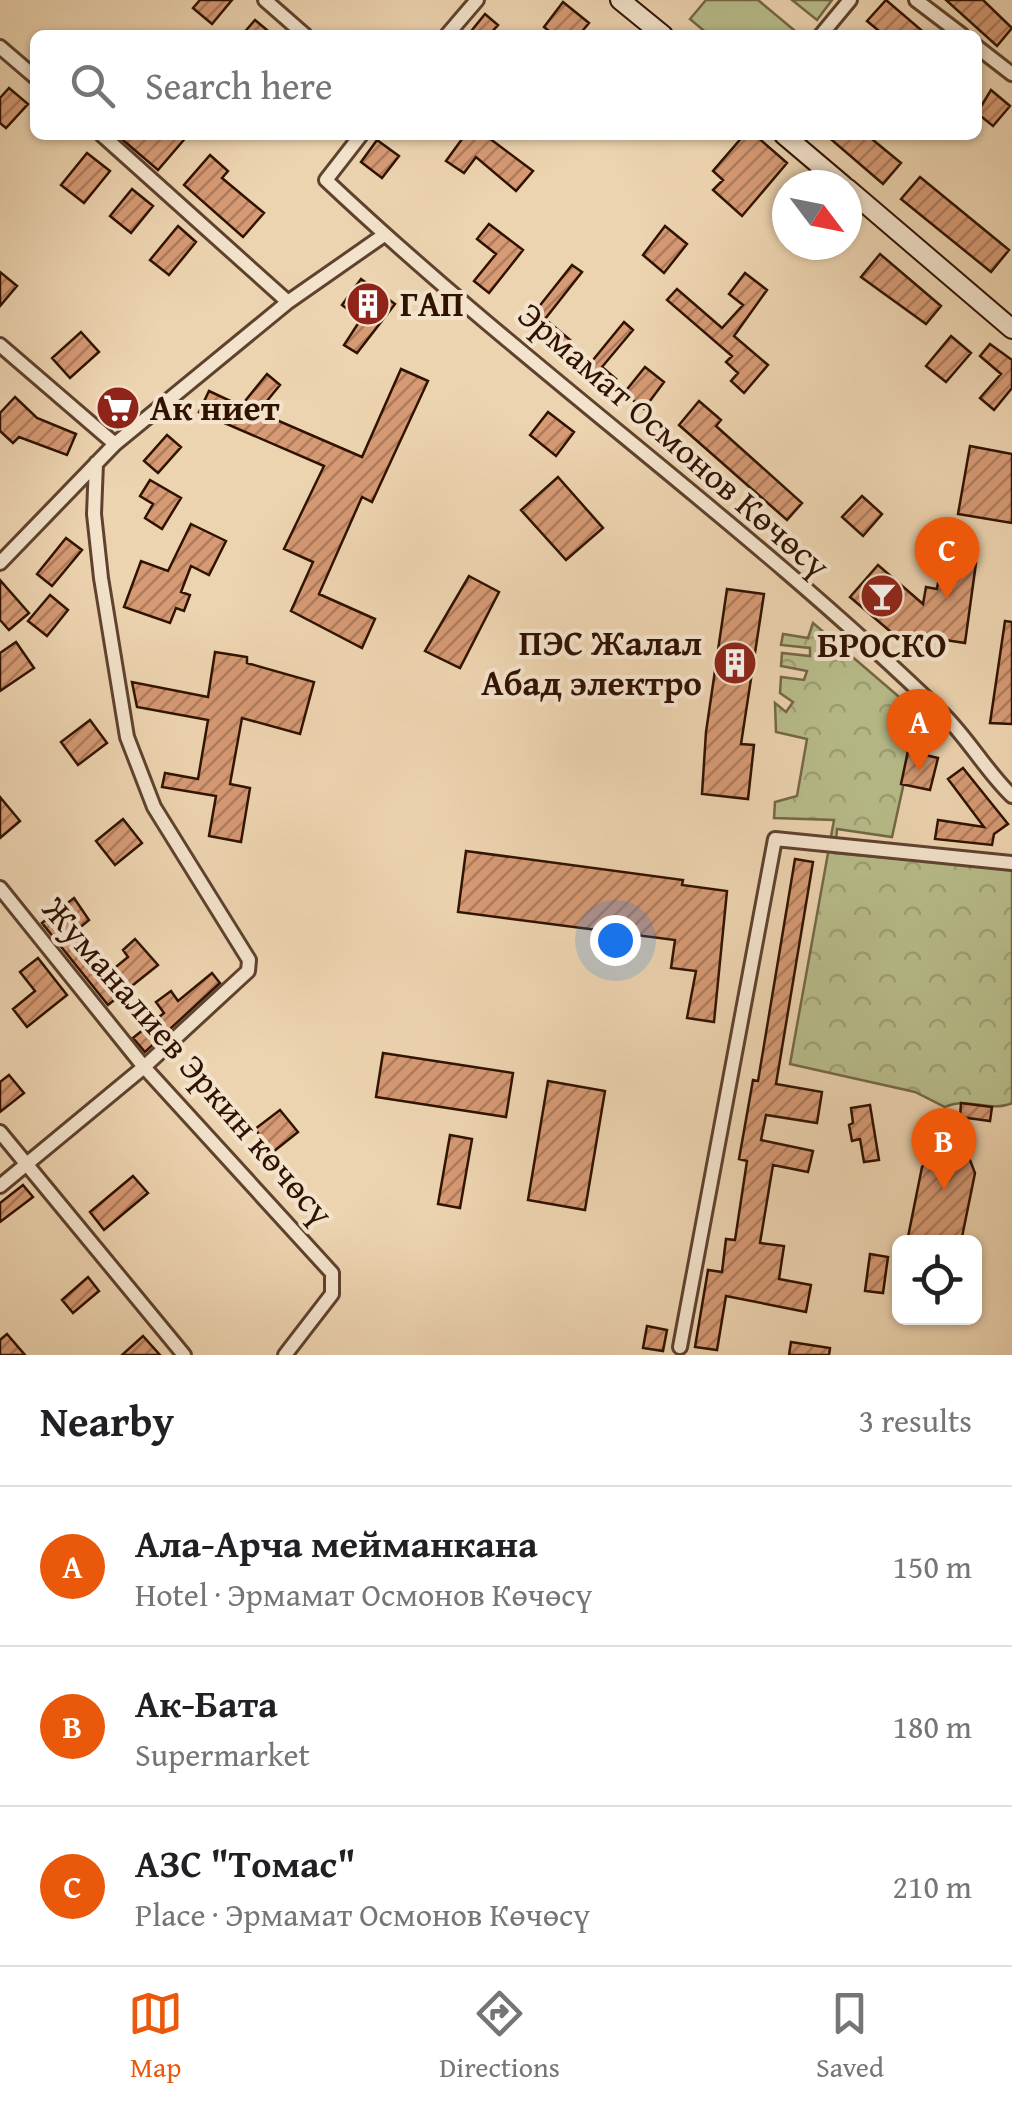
<!DOCTYPE html>
<meta charset="utf-8">
<style>
body{margin:0;font-family:"Gentium Book Plus",serif;background:#f6f6f6;color:#202124}
.controls{position:absolute;right:30px;bottom:30px;display:grid;overflow:hidden;border-radius:15px;box-shadow:0 2px 8px #0004}
.controls button{width:90px;height:90px;display:grid;place-items:center;padding:0;border:0;border-bottom:2px solid #e0e0e0;background:#fff;color:#202124;font:50px sans-serif}
.compass{position:absolute;left:772px;top:170px;width:90px;height:90px;border-radius:50%;background:#fff;box-shadow:0 2px 8px #0004;rotate:122deg}
.you{position:absolute;left:615px;top:940px;width:35px;height:35px;margin:-25px;border:8px solid #fff;border-radius:50%;background:#1a73e8;box-shadow:0 0 0 15px #1a73e833}
.badge{display:grid;place-items:center;width:65px;height:65px;border-radius:50%;background:#ea580c;color:#fff;font-size:32px;font-weight:700}
.pin{position:absolute;translate:-50% -82px;filter:drop-shadow(0 2px 5px #0008)}
.pin::after{content:'';position:absolute;top:52px;width:35px;height:30px;background:inherit;clip-path:polygon(0 0,100% 0,50% 100%)}
.list{margin:0;padding:0;list-style:none}
h2{display:flex;justify-content:space-between;align-items:center;height:130px;margin:0;padding:0 40px;font-size:42px}
h2 small{font-size:32px;font-weight:400;color:#757577}
.list li{display:grid;grid-template-columns:65px 1fr auto;gap:30px;align-items:center;box-sizing:border-box;height:160px;padding:0 40px;border-top:2px solid #e0e0e0}
.list b{display:block;font-size:38px;white-space:nowrap}
.list p{margin:0;font-size:32px;white-space:nowrap;color:#757577}
.list em{font-size:32px;font-style:normal;color:#757577}
.icon{flex:none;width:55px;height:55px;fill:none;stroke:currentColor;stroke-width:2;stroke-linecap:round;stroke-linejoin:round}
.map{position:relative;flex:none;width:1012px;height:1355px;overflow:hidden}
.search{position:absolute;background:#fff;box-shadow:0 2px 8px #0004;left:30px;right:30px;top:30px;height:110px;display:flex;align-items:center;gap:25px;box-sizing:border-box;padding:0 35px;border-radius:15px;color:#757577;font-size:38px}
.sheet{height:610px;background:#fff}
nav{display:flex;justify-content:space-around;align-items:center;box-sizing:border-box;height:140px;border-top:2px solid #e0e0e0;background:#fff;font-size:28px;color:#757577}
nav a{display:grid;justify-items:center;gap:5px}
nav .on{color:#ea580c}
.map>svg:first-child{display:block}
.green{fill:#b8bd8b;stroke:#746846;stroke-width:2.5}
.forest{fill:url(#forest-crowns);stroke:#746846;stroke-width:2.5}
.building{fill:url(#building-hatch);stroke:#301201;stroke-width:2.5}
.lines{fill:none;stroke-linecap:round;stroke-linejoin:round}
.street-casing{stroke:#5f422d;stroke-width:18}
.secondary-casing{stroke:#301201;stroke-width:22}
.street{stroke:#f3e3cc;stroke-width:12}
.secondary{stroke:#f3e3cc;stroke-width:18}
.labels{text-anchor:middle;stroke-width:8;stroke-linejoin:round;paint-order:stroke}
.poi-label{font-size:35px;font-weight:bold;fill:#301201;stroke:#f3e3cc;text-anchor:start}
.street-label{font-size:35px;fill:#301201;stroke:#f3e3cc}
</style>
<div class="map">
<svg width="1012" height="1355" viewBox="0 0 1012 1355">
<defs>
<pattern id="forest-crowns" width="20" height="18" patternUnits="userSpaceOnUse" patternTransform="scale(2.5)"><rect width="20" height="18" fill="#b8bd8b"/><path d="M2 6a3 3 0 1 1 6 0M12 15a3 3 0 1 1 6 0" fill="none" stroke="#9ea176"/></pattern>
<pattern id="building-hatch" width="6" height="6" patternUnits="userSpaceOnUse" patternTransform="scale(2.5)"><rect width="6" height="6" fill="#d69a74"/><path d="M-1 1l2-2M0 6l6-6M5 7l2-2" fill="none" stroke="#ae7c5d"/></pattern>
</defs>
<rect width="100%" height="100%" fill="#edd4b0"/>
<filter id="stains"><feTurbulence type="fractalNoise" baseFrequency=".002" numOctaves="4"/><feColorMatrix values="0 0 0 0 .2 0 0 0 0 .09 0 0 0 0 .02 0 0 0 .5 -.17"/></filter>
<radialGradient id="worn" r=".72"><stop offset=".6" stop-color="#630" stop-opacity="0"/><stop offset="1" stop-color="#630" stop-opacity=".3"/></radialGradient>
<!-- green -->
<path class="green" d="M706,0H758L800,35H709L690,19Z
M792,0H832L817,20Z"/>
<!-- forest -->
<path class="forest" d="M813,623L919,714L892,837L837,829L835,853L1012,869V1103C991,1113 967,1096 945,1107L915,1092L790,1064L834,820L774,818L775,802L797,796L807,739L776,732L775,703L786,712L793,702L780,693L781,677L804,680L807,671L781,666L782,653L810,656V648L781,645L783,634L808,638Z"/>
<!-- building -->
<path class="building" d="M200,0H232L212,24L193,8Z
M886,0L927,35H884L867,21Z
M946,0H983L1012,28L997,46Z
M563,2L589,23L579,35H554L544,27Z
M485,14L498,25L489,35H468Z
M255,20L273,35H242Z
M9,88L28,104L6,128L0,123V98Z
M991,90L1010,106L993,126L977,113Z
M117,135H188L158,170Z
M465,135H485L533,171L516,191L476,157L464,173L446,161Z
M744,135H755L787,163L742,216L713,190L723,180L713,171Z
M826,135H867L901,163L883,184Z
M377,140L399,156L382,178L361,162Z
M87,153L110,171L84,203L61,185Z
M210,155L228,171L222,178L264,213L243,237L184,185Z
M920,177L1009,250L991,272L901,199Z
M132,189L153,206L131,233L110,216Z
M489,224L523,250L489,293L474,281L496,254L477,239Z
M178,226L196,242L169,275L150,260Z
M665,226L687,244L664,273L643,255Z
M880,254L941,306L926,324L861,277Z
M572,265L582,272L545,319L570,340L560,352L526,323Z
M0,272L17,286L0,306Z
M745,273L767,290L734,336L768,365L744,393L731,381L738,373L726,362L732,356L667,300L677,289L722,328L743,305L729,294Z
M361,279L395,304L357,353L344,345L361,319L342,305Z
M624,322L633,330L602,367L616,379L607,390L584,371Z
M81,332L99,352L70,378L52,358Z
M951,336L971,353L946,382L926,366Z
M990,344L1012,360V388L994,410L980,398L1001,374L980,356Z
M645,367L664,382L644,409L624,393Z
M401,369L428,381L372,502L362,497L319,594L375,619L362,648L291,611L313,562L284,549L324,466L199,412L209,391L241,406L267,374L280,385L258,412L362,457Z
M124,393L132,403L111,422L103,413Z
M15,397L37,418L76,434L67,455L19,437L13,443L0,431V413Z
M699,401L721,420L716,426L802,503L787,520L679,425Z
M548,412L574,432L556,456L530,435Z
M167,435L181,447L158,473L144,461Z
M970,446L1012,454V523L958,514Z
M558,477L603,528L566,560L521,510Z
M150,480L181,498L162,529L145,518L153,504L140,496Z
M862,496L882,514L863,536L842,517Z
M191,524L226,541L209,575L191,566L181,592L190,595L184,611L176,608L170,623L124,607L141,561L168,571Z
M66,538L82,550L52,586L37,574Z
M942,559L976,563L965,643L913,635L905,644L850,597L878,565L923,604L926,587L937,589Z
M469,576L499,592L460,668L425,651Z
M0,580L29,613L9,630L0,620Z
M727,589L764,594L741,744L754,745L748,799L702,794L706,732Z
M50,595L68,610L47,636L28,621Z
M1005,621L1012,622V724L990,723Z
M16,642L34,668L0,691V653Z
M215,652L247,657V663L314,682L300,734L242,718L230,784L250,788L241,842L209,836L216,796L162,787L165,773L198,779L208,720L137,707L132,682L208,697Z
M90,720L107,743L78,765L61,742Z
M908,751L938,758L930,790L901,784Z
M963,768L1008,824L994,834L992,845L935,839L938,820L984,827L948,779Z
M0,797L20,821L0,838Z
M123,819L142,843L115,865L96,841Z
M466,851L683,880L682,885L727,891L714,1022L687,1018L696,971L671,968L675,940L458,912Z
M795,859L813,862L776,1084L822,1092L817,1123L766,1115L761,1140L813,1151L808,1172L773,1165L760,1243L784,1246L779,1279L811,1285L806,1312L726,1296L717,1350L695,1347L708,1270L722,1272L726,1239L735,1240L747,1161L739,1159L753,1080L758,1081Z
M74,898L89,920L72,934L105,976L128,957L123,950L135,939L158,965L108,1005L42,923Z
M38,958L67,995L27,1027L13,1009L35,991L20,972Z
M212,973L220,983L145,1052L133,1038L164,1013L156,1002L171,991L178,1001Z
M383,1053L513,1073L506,1117L376,1097Z
M9,1075L24,1093L0,1112V1082Z
M548,1081L605,1091L585,1210L528,1200Z
M961,1103L992,1107L990,1121L960,1117Z
M870,1105L879,1160L864,1162L860,1139L852,1141L849,1125L853,1123L851,1108Z
M280,1110L298,1132L273,1152L255,1129Z
M450,1135L472,1139L460,1208L438,1204Z
M950,1154L970,1160L975,1173L961,1242L908,1237L922,1167L932,1155Z
M133,1176L148,1193L104,1230L90,1212Z
M23,1185L33,1197L0,1222V1203Z
M870,1254L888,1257L883,1293L865,1291Z
M88,1277L99,1291L73,1313L62,1300Z
M647,1326L667,1330L663,1351L643,1348Z
M7,1334L25,1355H0V1340Z
M143,1336L160,1355H122Z
M791,1342L830,1348L829,1355H789Z"/>
<g class="lines">
<defs>
<path id="street" d="M265,0L305,35
M916,0L962,35
M447,35L477,0
M821,35L850,0
M0,47L35,77
M977,47L1012,74
M102,135L288,302
M361,135L326,180C524,367 749,525 944,715C969,740 987,772 1012,796
M0,345L115,444
M0,563L115,444L288,302L384,235
M0,888L144,1067L332,1273V1294L285,1355
M0,1132L184,1355
M0,1186L144,1067L248,971L249,960L154,807L127,737L101,578L94,514L96,463
M680,1347L775,839L1012,863"/>
<path id="secondary" d="M620,0L663,35
M784,135L843,185
M847,188L1012,329"/>
</defs>
<!-- street casing -->
<use href="#street" class="street-casing"/>
<!-- secondary casing -->
<use href="#secondary" class="secondary-casing"/>
<!-- street -->
<use href="#street" class="street"/>
<!-- secondary -->
<use href="#secondary" class="secondary"/>
</g>
<!-- icons -->
<defs>
<symbol id="building-disc" viewBox="-11 -11 22 22"><circle r="9.5" fill="#8f2418" stroke="#f3e3cc"/><path d="M-4-6H4V6H1V3H-1V6H-4ZM-2.5-4.3h1.7v1.8h-1.7ZM.8-4.3h1.7v1.8H.8ZM-2.5-1h1.7V.8h-1.7ZM.8-1h1.7V.8H.8Z" fill="#fff"/></symbol>
<symbol id="supermarket-disc" viewBox="-11 -11 22 22"><circle r="9.5" fill="#8f2418" stroke="#f3e3cc"/><path d="M-6-5.5h2.5l.6 2H6L4.5 2H-2.5L-4.4-4H-6ZM-1.5 3.2a1.3 1.3 0 1 0 .1 0ZM3 3.2a1.3 1.3 0 1 0 .1 0Z" fill="#fff"/></symbol>
<symbol id="bar-disc" viewBox="-11 -11 22 22"><circle r="9.5" fill="#8f2418" stroke="#f3e3cc"/><path d="M-6-5H6L.8 .8V4.5H3.5V6h-7V4.5H-.8V.8Z" fill="#fff"/></symbol>
</defs>
<g fill-rule="evenodd">
<use href="#building-disc" x="343" y="279" width="50" height="50"/>
<use href="#supermarket-disc" x="93" y="383" width="50" height="50"/>
<use href="#bar-disc" x="857" y="571" width="50" height="50"/>
<use href="#building-disc" x="710" y="638" width="50" height="50"/>
</g>
<g class="labels">
<!-- poi labels -->
<g class="poi-label">
<text x="400" y="316">ГАП</text>
<text x="150" y="420">Ак ниет</text>
<text x="702" y="655" text-anchor="end">ПЭС Жалал<tspan x="702" dy="40">Абад электро</tspan></text>
<text x="882" y="657" text-anchor="middle">БРОСКО</text>
</g>
<!-- street labels -->
<g class="street-label">
<text transform="translate(674 440) rotate(41)" y="12">Эрмамат Осмонов Көчөсү</text>
<text transform="translate(188 1061) rotate(49)" y="12">Жуманалиев Эркин көчөсү</text>
</g>
</g>
<rect width="100%" height="100%" filter="url(#stains)"/>
<rect width="100%" height="100%" fill="url(#worn)"/>
</svg>
<div class="controls">
<button><svg class="icon" aria-label="locate" viewBox="0 0 24 24"><circle cx="12" cy="12" r="6"/><path d="M12 2v4M12 18v4M2 12h4M18 12h4"/></svg></button>
</div>
<svg class="compass" viewBox="-18 -18 36 36"><path d="M0-13l5 13h-10z" fill="#e53935"/><path d="M0 13l5-13h-10z" fill="#757577"/></svg>
<div class="you"></div>
<div class="pin badge" style="left:919px;top:771px">A</div>
<div class="pin badge" style="left:944px;top:1190px">B</div>
<div class="pin badge" style="left:947px;top:599px">C</div>
<div class="search"><svg class="icon" aria-label="search" viewBox="0 0 24 24"><circle cx="10" cy="10" r="6"/><path d="M15 15l6 6"/></svg>Search here</div>
</div>
<section class="sheet">
<h2>Nearby<small>3 results</small></h2>
<ul class="list">
<li><span class="badge">A</span><div><b>Ала-Арча мейманкана</b><p>Hotel · Эрмамат Осмонов Көчөсү</p></div><em>150 m</em></li>
<li><span class="badge">B</span><div><b>Ак-Бата</b><p>Supermarket</p></div><em>180 m</em></li>
<li><span class="badge">C</span><div><b>АЗС &quot;Томас&quot;</b><p>Place · Эрмамат Осмонов Көчөсү</p></div><em>210 m</em></li>
</ul>
</section>
<nav>
<a class="on"><svg class="icon" aria-label="map" viewBox="0 0 24 24"><path d="M3 6l6-2 6 2 6-2v14l-6 2-6-2-6 2zM9 4v14M15 6v14"/></svg>Map</a>
<a><svg class="icon" aria-label="directions" viewBox="0 0 24 24"><path d="M12 3l9 9-9 9-9-9zM9 14v-3h6M13 9l2 2-2 2"/></svg>Directions</a>
<a><svg class="icon" aria-label="saved" viewBox="0 0 24 24"><path d="M7 4h10v16l-5-4-5 4z"/></svg>Saved</a>
</nav>
